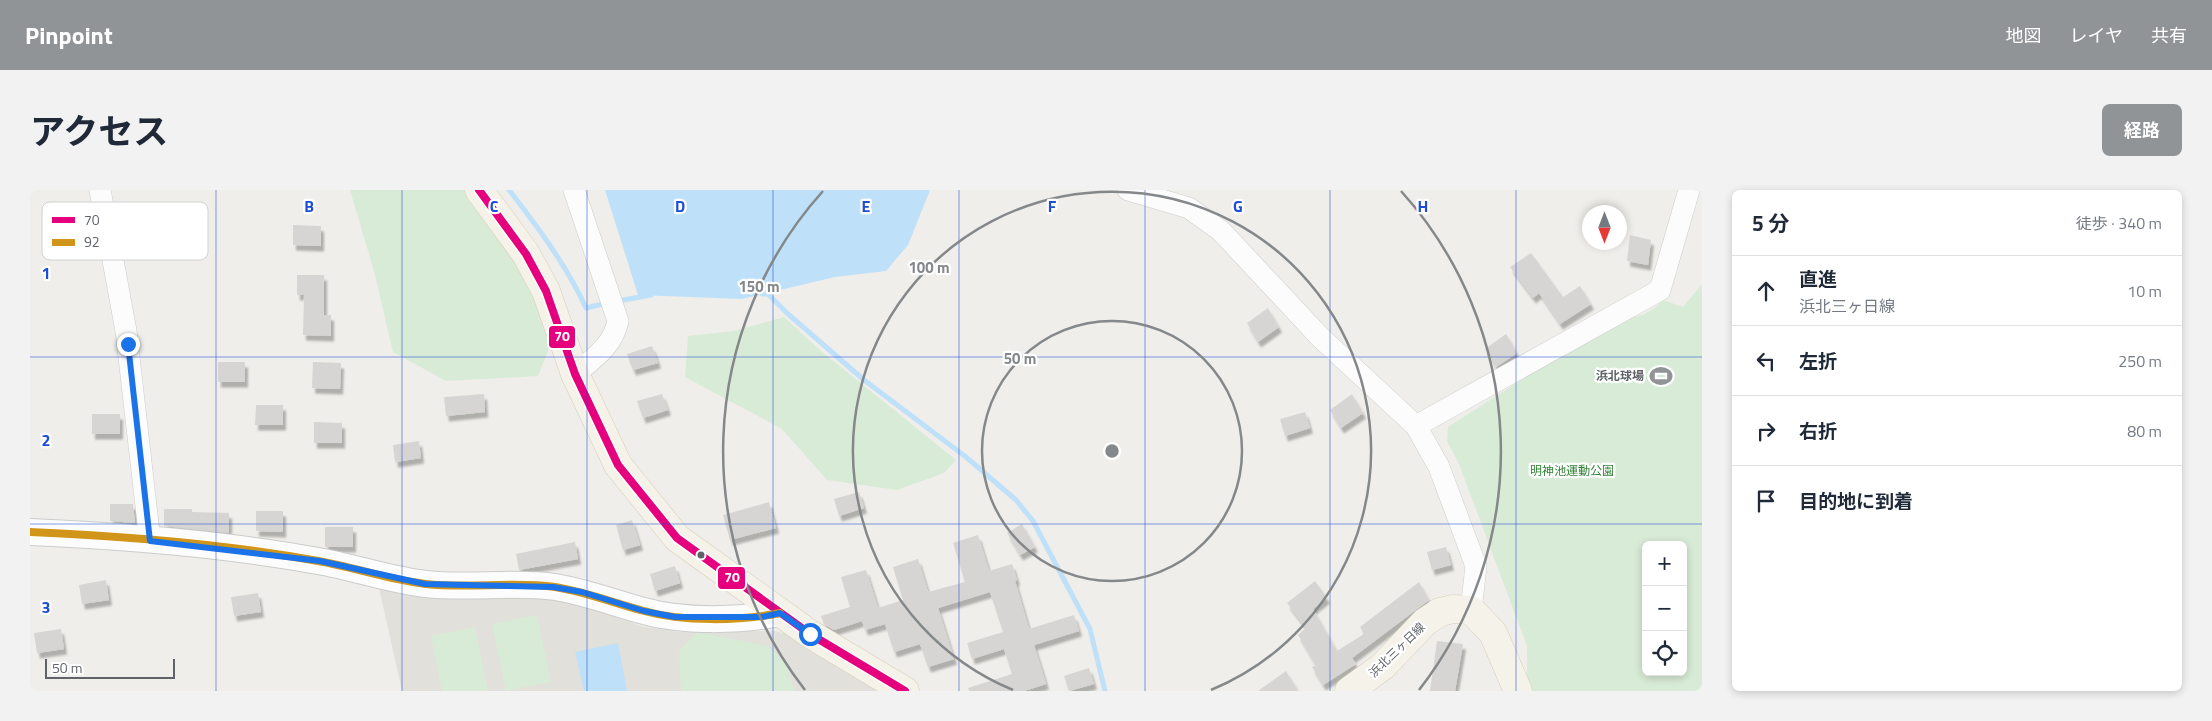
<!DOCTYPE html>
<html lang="ja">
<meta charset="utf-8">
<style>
body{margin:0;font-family:"Titillium Web","Noto Sans JP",sans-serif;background:#f2f2f3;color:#1f2937}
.controls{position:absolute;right:15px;bottom:15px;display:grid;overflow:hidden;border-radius:8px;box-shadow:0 2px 8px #0003}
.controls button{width:45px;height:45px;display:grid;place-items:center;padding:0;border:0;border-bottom:1px solid #e0e1e3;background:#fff;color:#1f2937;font:25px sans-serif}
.compass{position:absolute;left:1552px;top:15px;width:45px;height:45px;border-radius:50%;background:#fff;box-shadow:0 2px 8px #0003;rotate:180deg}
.scale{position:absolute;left:15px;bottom:12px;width:130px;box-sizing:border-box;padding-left:5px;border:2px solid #5f6368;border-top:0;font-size:14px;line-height:18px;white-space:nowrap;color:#5f6368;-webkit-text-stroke:4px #fff;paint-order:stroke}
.stop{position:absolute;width:15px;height:15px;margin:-11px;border:4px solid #1a73e8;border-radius:50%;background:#fff}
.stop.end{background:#1a73e8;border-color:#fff;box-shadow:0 1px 5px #0008}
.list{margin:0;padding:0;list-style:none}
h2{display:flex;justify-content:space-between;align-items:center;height:65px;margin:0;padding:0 20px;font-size:21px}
h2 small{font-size:16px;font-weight:400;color:#747a83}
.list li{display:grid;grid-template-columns:32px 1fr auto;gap:15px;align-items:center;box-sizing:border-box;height:70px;padding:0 20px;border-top:1px solid #e0e1e3}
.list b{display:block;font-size:19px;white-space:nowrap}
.list p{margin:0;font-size:16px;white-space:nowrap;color:#747a83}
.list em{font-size:16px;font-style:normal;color:#747a83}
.icon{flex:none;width:28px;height:28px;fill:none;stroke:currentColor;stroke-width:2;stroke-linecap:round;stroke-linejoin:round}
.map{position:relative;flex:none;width:1672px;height:501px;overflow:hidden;border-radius:8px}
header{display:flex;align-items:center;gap:30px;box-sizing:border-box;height:70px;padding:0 25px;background:#919496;color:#fff}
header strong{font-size:24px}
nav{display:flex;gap:28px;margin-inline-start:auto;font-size:18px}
.intro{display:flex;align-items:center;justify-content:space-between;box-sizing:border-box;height:120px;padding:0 30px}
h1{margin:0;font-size:35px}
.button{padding:12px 22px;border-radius:8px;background:#919496;color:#fff;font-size:18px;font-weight:700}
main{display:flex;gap:30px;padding:0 30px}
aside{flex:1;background:#fff;border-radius:8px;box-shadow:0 2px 8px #0003}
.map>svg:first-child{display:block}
.education{fill:#e2e0da}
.green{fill:#d8ebd6;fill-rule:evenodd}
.water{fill:#bfe0f9}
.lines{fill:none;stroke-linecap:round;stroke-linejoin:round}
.stream{stroke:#bfe0f9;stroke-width:5}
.building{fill:#d6d5d3;filter:url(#shadow)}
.minor-casing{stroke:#cbcccc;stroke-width:22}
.tertiary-casing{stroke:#cbcccc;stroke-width:28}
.primary-casing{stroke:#d7ceb8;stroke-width:29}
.minor{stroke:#fdfcfc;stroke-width:21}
.tertiary{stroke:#fdfcfc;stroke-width:26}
.primary{stroke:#f4f2e9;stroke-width:28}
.bus-1-casing{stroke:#fff;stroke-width:11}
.bus-2-casing{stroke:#fff;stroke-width:11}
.bus-1{stroke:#e5007d;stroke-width:8}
.bus-2{stroke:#d1951a;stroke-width:8}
.route{stroke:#1a73e8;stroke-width:6}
.grid{fill:none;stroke:#1d4ed8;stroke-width:1;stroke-opacity:0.55}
.ring{fill:none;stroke:#84888a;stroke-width:2.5}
.bus-dot{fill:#5f6368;stroke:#fff;stroke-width:2}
.labels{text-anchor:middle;stroke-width:4.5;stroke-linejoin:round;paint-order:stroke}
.poi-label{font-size:12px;font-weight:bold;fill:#5f6368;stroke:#fff;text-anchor:end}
.park-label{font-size:12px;fill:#348238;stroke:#fff}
.street-label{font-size:12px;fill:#5f6368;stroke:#fff}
.key{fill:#fff;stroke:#cfd0d2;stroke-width:1}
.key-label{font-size:14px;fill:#5f6368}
.grid-label{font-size:16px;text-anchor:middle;font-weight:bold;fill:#1d4ed8;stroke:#fff;stroke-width:4.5;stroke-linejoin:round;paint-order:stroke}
.centre{fill:#84888a;stroke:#fff;stroke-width:2.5}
.ring-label{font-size:15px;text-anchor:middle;font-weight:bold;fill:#84888a;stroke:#fff;stroke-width:4.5;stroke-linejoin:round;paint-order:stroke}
.line-badge{stroke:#fff;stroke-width:2}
.badge-label{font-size:14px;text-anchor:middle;font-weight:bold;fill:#fff}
</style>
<header>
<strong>Pinpoint</strong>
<nav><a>地図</a><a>レイヤ</a><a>共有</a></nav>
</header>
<div class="intro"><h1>アクセス</h1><a class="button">経路</a></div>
<main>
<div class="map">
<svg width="1672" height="501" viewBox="0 0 1672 501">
<defs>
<filter id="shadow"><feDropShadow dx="3" dy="5.5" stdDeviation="1" flood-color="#0004"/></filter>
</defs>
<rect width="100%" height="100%" fill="#efeeea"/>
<!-- education -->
<path class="education" d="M349,398L394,408H507L535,412L550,415L614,437L650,442L745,441L765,446L858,501H372Z"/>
<!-- green -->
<path class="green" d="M320,0H450L481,44L521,153L508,186L416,191L363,162L344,81Z
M1672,94V501H1490L1497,481V456L1429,274L1417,251L1418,237L1588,128C1608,128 1619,125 1633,110L1653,117ZM1616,355H1653V482H1616Z
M754,127L791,161L926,270L914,283L867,300L797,290L752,239L655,187L658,146L704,141Z
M507,425L521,492L476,501L462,434Z
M445,437L458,501H412L401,446Z
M667,442L738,456L756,473L764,501H651L649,461Z"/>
<!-- water -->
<path class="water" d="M575,0H900L878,55L856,81L805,87L712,109L608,105Z
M588,453L597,501H554L545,462Z"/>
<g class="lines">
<!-- stream -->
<path class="stream" d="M479,0C507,36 537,76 556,118L577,113
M732,104H738L758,124L834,190L936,267L986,310L1003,331L1060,439L1075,501
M588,111L621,105"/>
</g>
<!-- building -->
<path class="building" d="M263,35L291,36V56L263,55Z
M1600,45L1621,50L1618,75L1597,71Z
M1501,63L1533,107L1550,96L1561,114L1530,134L1509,103L1503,108L1480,77Z
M267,85H294V125H301V146L273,145L274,105H267Z
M1238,118L1249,137L1228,152L1217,133Z
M1476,144L1487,163L1466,177L1455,159Z
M622,156L628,173L603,180L597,164Z
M188,172H215V192H188Z
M283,172L311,173L310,199L282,198Z
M454,204L455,222L416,226L414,207Z
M632,204L638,220L613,228L607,211Z
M1322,204L1333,223L1311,238L1300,220Z
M226,215H253V235H225Z
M1275,222L1280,238L1255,246L1250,229Z
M62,224H90V244H62Z
M284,232L312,233V253H284Z
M389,251L391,268L365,272L363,255Z
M829,302L834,318L809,326L804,309Z
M739,312L746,338L700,350L693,325Z
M80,314H103L105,333L80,331Z
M134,319H162V322L199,323V343L134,336Z
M226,321H253V342L226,341Z
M602,330L610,355L593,360L586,335Z
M992,334L1005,357L990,365L977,343Z
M295,337H323V357H295Z
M948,345L959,381L982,374L987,390L985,391L999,439L1044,425L1049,441L1004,455L1016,494L994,501H939L938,498L982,484L974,459L942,469L937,453L973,442L960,402L908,418L924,469L898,477L890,454L864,462L855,434L835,440L832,431L804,440L794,434L791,426L820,417L811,387L836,380L848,418L873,410L863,377L888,369L898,402L935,392L923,353Z
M545,352L548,369L489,380L486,364Z
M1416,357L1421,375L1402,380L1397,362Z
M645,376L650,393L625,401L620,384Z
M76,390L79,410L52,414L49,395Z
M1285,391L1297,408L1283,419L1307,461L1334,444L1330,437L1389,392L1399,410L1322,468L1326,474L1293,495L1282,477L1286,475L1268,445L1276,438L1257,413Z
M228,403L231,422L204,426L201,407Z
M31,439L34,459L7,463L4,443Z
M1407,451L1433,454L1425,501H1400Z
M1059,478L1064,494L1039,501L1034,486Z
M1256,481L1268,501H1228Z"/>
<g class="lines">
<defs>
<path id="minor" d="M70,0L96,141L120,351
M544,0L588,131C583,156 563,169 545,184
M1098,0L1159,18L1191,41L1290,147L1386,236L1409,277L1446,376L1441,420
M1386,236L1630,100L1659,0"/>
<path id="tertiary" d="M0,342C96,346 194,354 288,371C324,377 359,390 396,394C439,399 483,391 525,397C556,402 584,413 614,421C653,432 710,431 750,423"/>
<path id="primary" d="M449,0L496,64L516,101L545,184L588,275L647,348L780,444L875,501
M1319,501L1353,476L1395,432L1410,422L1423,419L1441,420L1463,443L1488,501"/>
</defs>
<!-- minor casing -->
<use href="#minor" class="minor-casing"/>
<!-- tertiary casing -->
<use href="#tertiary" class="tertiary-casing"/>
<!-- primary casing -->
<use href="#primary" class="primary-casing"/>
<!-- minor -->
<use href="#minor" class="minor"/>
<!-- tertiary -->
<use href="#tertiary" class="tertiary"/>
<!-- primary -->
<use href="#primary" class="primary"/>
<defs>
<path id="bus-1" d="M449,0L496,64L516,101L545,184L588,275L647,348L780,444L875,501"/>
<path id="bus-2" d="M0,342C96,346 194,354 288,371C324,377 359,390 396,394C439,399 483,391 525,397C556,402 584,413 614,421C653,432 710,431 750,423"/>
</defs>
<!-- bus-1 casing -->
<use href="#bus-1" class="bus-1-casing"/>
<!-- bus-2 casing -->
<use href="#bus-2" class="bus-2-casing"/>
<!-- bus-1 -->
<use href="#bus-1" class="bus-1"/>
<!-- bus-2 -->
<use href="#bus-2" class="bus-2"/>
</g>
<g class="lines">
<!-- route -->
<path class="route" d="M98,154L120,351L290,371L395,394L523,397L552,402L614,421L645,427H732L750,423L780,444"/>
</g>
<!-- grid -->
<path class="grid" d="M186,0V501M372,0V501M557,0V501M743,0V501M929,0V501M1115,0V501M1300,0V501M1486,0V501M0,167H1672M0,334H1672"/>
<!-- distance rings -->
<g class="ring">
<circle cx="1082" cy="261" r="130"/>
<path d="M983 500A259 259 0 1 1 1181 500"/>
<path d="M775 500A389 389 0 0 1 793 1M1371 1A389 389 0 0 1 1389 500"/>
</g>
<!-- icons -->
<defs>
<symbol id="stadium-bare" viewBox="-9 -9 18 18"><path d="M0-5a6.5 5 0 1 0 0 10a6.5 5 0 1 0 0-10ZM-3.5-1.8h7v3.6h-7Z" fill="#919496" stroke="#fff" stroke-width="2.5" paint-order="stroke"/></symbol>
</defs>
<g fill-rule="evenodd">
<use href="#stadium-bare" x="1615" y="170" width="32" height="32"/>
</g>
<!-- markers -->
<circle class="bus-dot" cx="671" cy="365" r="4.5"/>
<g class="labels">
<!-- poi labels -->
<g class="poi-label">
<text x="1614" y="190">浜北球場</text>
</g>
<!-- park labels -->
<g class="park-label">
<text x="1542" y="285">明神池運動公園</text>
</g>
<!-- street labels -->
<g class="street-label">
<text transform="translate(1367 460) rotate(-44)" y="4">浜北三ヶ日線</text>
</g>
</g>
<!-- legend -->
<rect x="12" y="12" width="166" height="58" rx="8" class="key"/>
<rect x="22" y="27" width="23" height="6" fill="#e5007d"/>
<rect x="22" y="49" width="23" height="7" fill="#d1951a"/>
<g class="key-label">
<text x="54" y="35">70</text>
<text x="54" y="57">92</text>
</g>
<g class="grid-label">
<text x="279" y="22">B</text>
<text x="464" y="22">C</text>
<text x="650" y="22">D</text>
<text x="836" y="22">E</text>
<text x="1022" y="22">F</text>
<text x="1208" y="22">G</text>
<text x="1393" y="22">H</text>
<text x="16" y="89">1</text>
<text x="16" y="256">2</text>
<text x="16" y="423">3</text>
</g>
<circle cx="1082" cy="261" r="8" class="centre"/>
<g class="ring-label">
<text x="899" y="83">100 m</text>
<text x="729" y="102">150 m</text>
<text x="990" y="174">50 m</text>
</g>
<g class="line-badge">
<rect x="518" y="135" width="28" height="24" rx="5" fill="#e5007d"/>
<rect x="687" y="376" width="29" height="24" rx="5" fill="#e5007d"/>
</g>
<g class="badge-label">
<text x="532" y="151">70</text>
<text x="702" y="392">70</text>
</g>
</svg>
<div class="controls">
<button>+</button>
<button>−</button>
<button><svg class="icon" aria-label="locate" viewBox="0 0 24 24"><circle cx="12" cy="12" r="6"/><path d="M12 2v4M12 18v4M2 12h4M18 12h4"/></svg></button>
</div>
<svg class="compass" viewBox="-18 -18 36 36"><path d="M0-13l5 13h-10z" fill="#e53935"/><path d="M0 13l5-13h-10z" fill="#747a83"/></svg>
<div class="scale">50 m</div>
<div class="stop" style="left:780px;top:444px"></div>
<div class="stop end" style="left:98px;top:154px"></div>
</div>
<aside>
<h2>5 分<small>徒歩 · 340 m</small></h2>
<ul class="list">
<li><svg class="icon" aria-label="ahead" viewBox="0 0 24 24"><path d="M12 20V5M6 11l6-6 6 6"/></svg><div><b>直進</b><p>浜北三ヶ日線</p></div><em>10 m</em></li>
<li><svg class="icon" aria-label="left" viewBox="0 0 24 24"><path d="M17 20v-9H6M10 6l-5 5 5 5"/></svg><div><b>左折</b></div><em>250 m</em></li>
<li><svg class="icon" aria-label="right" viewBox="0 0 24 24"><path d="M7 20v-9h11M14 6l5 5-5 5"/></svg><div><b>右折</b></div><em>80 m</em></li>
<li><svg class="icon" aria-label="arrive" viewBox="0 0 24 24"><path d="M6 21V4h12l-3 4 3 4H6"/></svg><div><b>目的地に到着</b></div></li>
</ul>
</aside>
</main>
